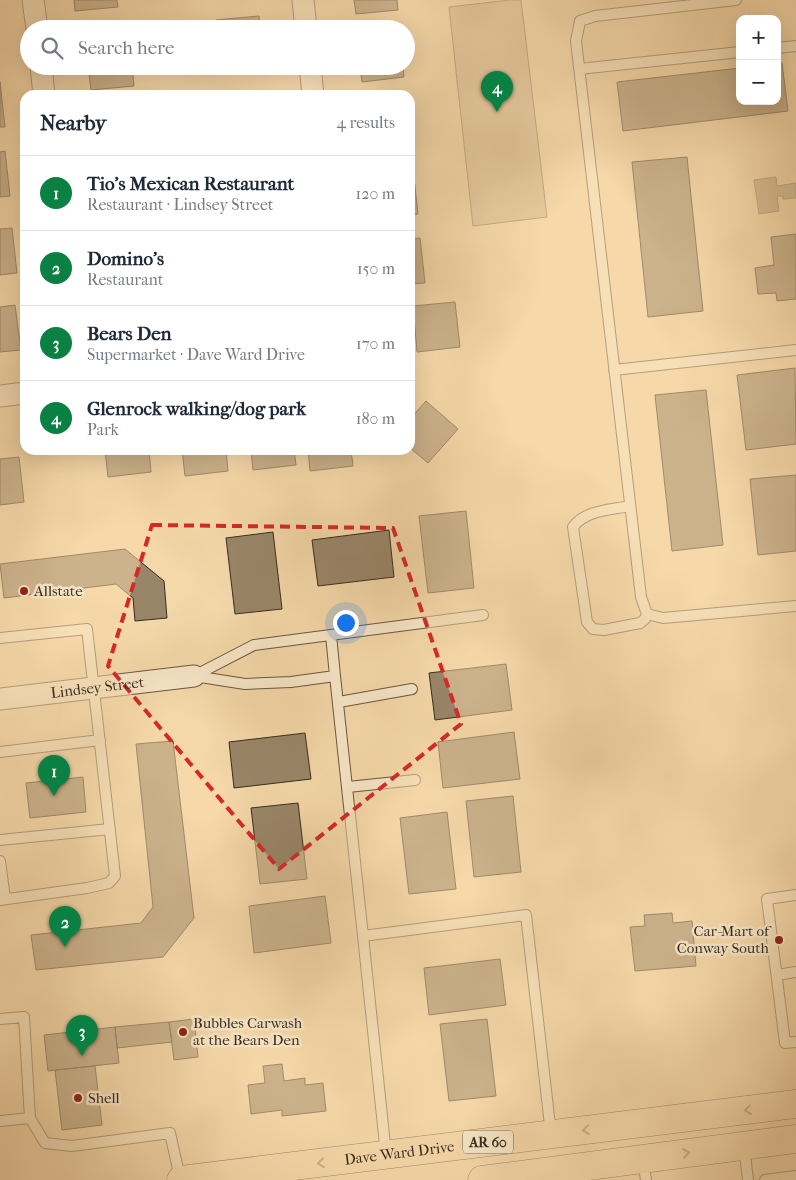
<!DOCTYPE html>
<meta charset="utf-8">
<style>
body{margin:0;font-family:"IM FELL French Canon",serif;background:#f2f2f3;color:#1f2937}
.controls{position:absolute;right:15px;top:15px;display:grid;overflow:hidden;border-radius:10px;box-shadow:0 5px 20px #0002}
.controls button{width:45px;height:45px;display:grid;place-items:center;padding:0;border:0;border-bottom:1px solid #e0e1e3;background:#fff;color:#1f2937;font:25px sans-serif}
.you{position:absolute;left:345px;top:622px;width:18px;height:18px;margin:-12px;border:4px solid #fff;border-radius:50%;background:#1a73e8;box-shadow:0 0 0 8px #1a73e833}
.badge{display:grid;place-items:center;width:32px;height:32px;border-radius:50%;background:#0b8043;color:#fff;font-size:16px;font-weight:700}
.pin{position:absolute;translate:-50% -41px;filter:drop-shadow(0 1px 2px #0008)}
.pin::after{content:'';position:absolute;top:26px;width:18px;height:15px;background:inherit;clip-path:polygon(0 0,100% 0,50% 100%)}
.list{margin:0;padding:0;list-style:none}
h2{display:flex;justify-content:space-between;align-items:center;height:65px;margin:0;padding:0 20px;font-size:21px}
h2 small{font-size:16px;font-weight:400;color:#747a83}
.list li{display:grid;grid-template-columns:32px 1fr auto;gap:15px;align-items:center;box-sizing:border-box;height:75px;padding:0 20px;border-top:1px solid #e0e1e3}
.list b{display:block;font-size:19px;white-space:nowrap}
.list p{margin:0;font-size:16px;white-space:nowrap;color:#747a83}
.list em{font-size:16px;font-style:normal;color:#747a83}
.icon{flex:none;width:28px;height:28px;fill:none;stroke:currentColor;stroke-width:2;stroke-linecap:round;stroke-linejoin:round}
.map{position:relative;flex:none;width:796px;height:1180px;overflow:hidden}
.search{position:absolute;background:#fff;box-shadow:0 5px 20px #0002;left:20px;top:20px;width:395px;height:55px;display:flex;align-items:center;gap:12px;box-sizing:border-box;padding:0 18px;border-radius:28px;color:#747a83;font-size:19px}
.panel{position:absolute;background:#fff;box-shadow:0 5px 20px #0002;left:20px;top:90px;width:395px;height:365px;border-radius:15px}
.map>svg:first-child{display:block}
.green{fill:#d5bb92;stroke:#86745a}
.water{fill:#b49e7b;stroke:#827157}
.building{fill:#998668;stroke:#362d22}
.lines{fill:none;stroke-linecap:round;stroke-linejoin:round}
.service-casing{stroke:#665844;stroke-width:12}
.minor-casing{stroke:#665844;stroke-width:23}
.primary-casing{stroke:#362d22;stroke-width:29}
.service{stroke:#f8e6c7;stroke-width:10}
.minor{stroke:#f8e6c7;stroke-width:21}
.primary{stroke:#f5d8a9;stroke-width:28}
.oneway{stroke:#968266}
.marked{fill:none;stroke:#d62828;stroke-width:4;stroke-dasharray:10 6;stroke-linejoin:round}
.poi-dot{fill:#8f2418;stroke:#f8e6c7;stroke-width:2}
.labels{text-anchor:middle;stroke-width:5;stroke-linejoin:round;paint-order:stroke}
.shield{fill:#f8e6c7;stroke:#706454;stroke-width:1}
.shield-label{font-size:14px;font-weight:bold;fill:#362d22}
.poi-label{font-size:15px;fill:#362d22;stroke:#f8e6c7;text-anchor:start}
.street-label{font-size:15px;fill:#362d22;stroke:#f8e6c7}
</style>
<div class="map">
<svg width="796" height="1180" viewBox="0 0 796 1180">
<rect width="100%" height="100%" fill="#f5d8a9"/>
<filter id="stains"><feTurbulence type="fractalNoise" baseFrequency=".004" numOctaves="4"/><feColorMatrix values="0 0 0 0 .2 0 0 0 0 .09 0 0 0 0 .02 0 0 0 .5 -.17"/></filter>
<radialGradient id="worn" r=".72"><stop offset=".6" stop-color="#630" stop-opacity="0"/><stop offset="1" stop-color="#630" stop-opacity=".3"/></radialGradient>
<!-- green -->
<path class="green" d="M510,0H521L547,217L473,226L449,7Z"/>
<!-- water -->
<path class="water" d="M776,177L777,186L796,183V198L783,199V196H777L779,211L759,214L754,180Z"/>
<!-- building -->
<path class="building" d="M74,0H117L118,7L75,11Z
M354,0H397L398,10L356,14Z
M259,16L260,29H217L216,20Z
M782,63L788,111L623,131L617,82L740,68V101H777V64Z
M88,66H132L134,86L91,90Z
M360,66H403L404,77L362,82Z
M0,82L5,127H0Z
M410,117L413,149H410Z
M5,151L10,196L0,197V152Z
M687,157L703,311L648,317L632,162Z
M413,169L418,214L410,215V170Z
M12,228L17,273L0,275V229Z
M796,234V299L777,301L776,293L758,294L755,268L774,265L771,237Z
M420,238L425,283L410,284V239Z
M455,302L460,347L417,352L413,306Z
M15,305L21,350L0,352V307Z
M795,368L796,444L746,450L737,375Z
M706,390L723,545L672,551L655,395Z
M426,401L458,429L428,463L410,448V419Z
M105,450H149L151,472L108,477Z
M182,450H226L228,471L185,476Z
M251,450H294L296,465L253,470Z
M308,450H351L353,466L310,471Z
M19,457L24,502L0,505V459Z
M796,475V551L758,555L750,479Z
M466,511L474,588L428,593L419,516Z
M389,530L394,577L318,586L312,540Z
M273,532L282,609L235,614L226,538Z
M125,549L164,581L167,618L135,621L133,598L116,584L4,598L0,564Z
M506,664L512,710L435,720L429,673Z
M514,732L520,779L443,788L438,742Z
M305,733L311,779L234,788L229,742Z
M173,741L194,918L163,957L36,970L31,935L141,923L153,907L136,744Z
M83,777L86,812L30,818L26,783Z
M513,796L521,872L474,877L466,801Z
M298,803L307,879L260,884L251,808Z
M447,812L456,889L409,894L400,818Z
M325,896L331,943L254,953L249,906Z
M672,913L673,923L692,921L696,966L635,971L630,927L645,926L644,915Z
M500,959L506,1005L429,1015L424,968Z
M194,1019L198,1057L174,1060L169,1022Z
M487,1019L496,1096L449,1101L440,1024Z
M169,1022L172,1042L117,1048L115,1027Z
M115,1027L119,1063L48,1071L44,1035Z
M282,1064L284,1081L305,1078V1085L323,1083L326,1111L282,1116V1110L251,1114L248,1085L265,1083L263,1066Z
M95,1066L102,1125L62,1130L55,1070Z"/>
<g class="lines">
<defs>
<path id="service" d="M736,0L595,16L580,21L576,41L641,597L647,614L663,618L796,606
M777,48L796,46
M579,69L740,52
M614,370L796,350
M630,506C611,510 585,510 573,527L587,622L593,629L604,630L640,623L645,619L647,614
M331,635L335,676
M0,638L87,629L115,876L109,883L87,888L0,900
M194,676L245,684L291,682L335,676L363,936
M194,676L254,645L483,615
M339,702L412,689
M0,752L100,740
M348,787L415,780
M0,840L110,829
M0,861L5,899
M796,895L767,899L785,1043L796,1042
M777,975L796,972
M0,1019L24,1017L30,1118
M0,1121L30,1118L45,1143L72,1146L170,1133L180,1178
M744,1146L748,1180
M386,1154L363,936L526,915L551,1134
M643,1160L646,1180
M765,1180L796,1176"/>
<g id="minor">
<path d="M33,0L37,29"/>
<path d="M303,0L306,29"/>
<path d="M41,66L44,95"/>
<path d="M310,66L313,95"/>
<path d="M0,396L25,393"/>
<path id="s1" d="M0,699L194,676"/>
</g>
<g id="primary">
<path id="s2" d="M181,1180L796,1104"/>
<path d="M482,1180L796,1139"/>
</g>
</defs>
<!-- service casing -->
<use href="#service" class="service-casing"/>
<!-- minor casing -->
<use href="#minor" class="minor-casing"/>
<!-- primary casing -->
<use href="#primary" class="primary-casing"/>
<!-- service -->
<use href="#service" class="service"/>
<!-- minor -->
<use href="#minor" class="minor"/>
<!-- primary -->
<use href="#primary" class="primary"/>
</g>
<!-- one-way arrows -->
<defs><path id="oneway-chevron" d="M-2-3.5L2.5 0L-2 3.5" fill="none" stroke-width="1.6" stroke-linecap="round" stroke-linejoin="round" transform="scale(1.25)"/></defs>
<g class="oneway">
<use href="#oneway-chevron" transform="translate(748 1110) rotate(173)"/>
<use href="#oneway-chevron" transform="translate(586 1130) rotate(173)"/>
<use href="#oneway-chevron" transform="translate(686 1153) rotate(-7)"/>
<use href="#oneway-chevron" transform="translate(321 1163) rotate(173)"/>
</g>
<!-- marked area -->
<path d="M0 0H796V1180H0ZM152,525L393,528L461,724L279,869L108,666Z" fill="#f5d8a9" fill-opacity=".55" fill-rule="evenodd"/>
<path class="marked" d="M152,525L393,528L461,724L279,869L108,666Z"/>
<!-- markers -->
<g class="poi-dot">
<circle cx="24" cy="591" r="5"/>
<circle cx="779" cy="940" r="5"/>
<circle cx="183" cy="1032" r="5"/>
<circle cx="78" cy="1098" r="5"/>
</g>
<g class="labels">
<!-- shield labels -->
<rect class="shield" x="463" y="1130.5" width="50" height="23" rx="4"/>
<g class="shield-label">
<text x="488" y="1147">AR 60</text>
</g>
<!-- poi labels -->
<g class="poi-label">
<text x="34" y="596">Allstate</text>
<text x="769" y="936" text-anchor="end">Car-Mart of<tspan x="769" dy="17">Conway South</tspan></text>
<text x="193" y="1028">Bubbles Carwash<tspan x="193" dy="17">at the Bears Den</tspan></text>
<text x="88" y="1103">Shell</text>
</g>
<!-- street labels -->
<g class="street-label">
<text dy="5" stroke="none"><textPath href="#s1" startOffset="98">Lindsey Street</textPath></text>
<text dy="5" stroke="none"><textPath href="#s2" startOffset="220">Dave Ward Drive</textPath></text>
</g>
</g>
<rect width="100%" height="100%" filter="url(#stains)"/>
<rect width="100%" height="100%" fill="url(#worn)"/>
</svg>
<div class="controls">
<button>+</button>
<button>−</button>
</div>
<div class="you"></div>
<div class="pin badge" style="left:54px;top:796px">1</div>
<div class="pin badge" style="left:65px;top:947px">2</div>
<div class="pin badge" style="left:82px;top:1056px">3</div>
<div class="pin badge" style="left:497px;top:112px">4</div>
<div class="search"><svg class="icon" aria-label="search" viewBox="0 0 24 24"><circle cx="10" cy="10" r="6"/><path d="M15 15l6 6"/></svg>Search here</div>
<section class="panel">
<h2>Nearby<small>4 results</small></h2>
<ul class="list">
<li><span class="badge">1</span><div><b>Tio's Mexican Restaurant</b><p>Restaurant · Lindsey Street</p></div><em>120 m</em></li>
<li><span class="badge">2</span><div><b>Domino's</b><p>Restaurant</p></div><em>150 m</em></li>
<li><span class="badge">3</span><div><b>Bears Den</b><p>Supermarket · Dave Ward Drive</p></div><em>170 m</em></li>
<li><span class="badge">4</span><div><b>Glenrock walking/dog park</b><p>Park</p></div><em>180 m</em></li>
</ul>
</section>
</div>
